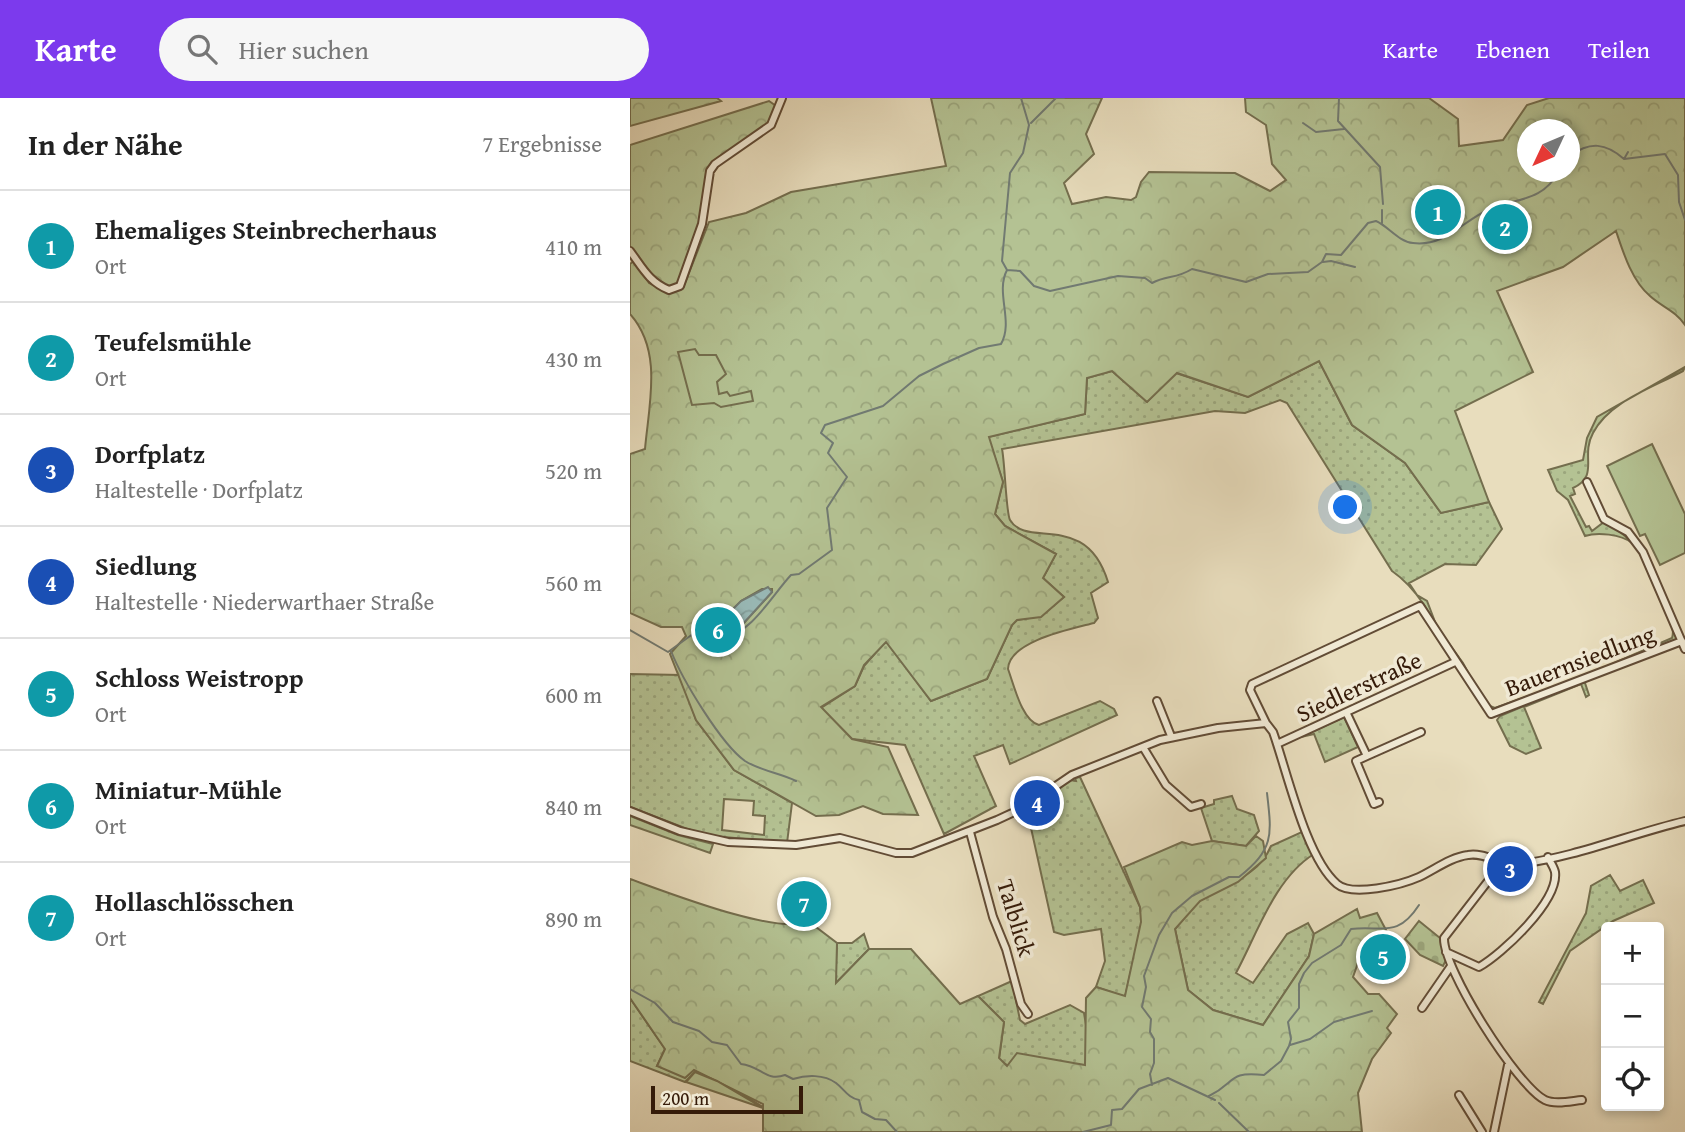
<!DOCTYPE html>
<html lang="de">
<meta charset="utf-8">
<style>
body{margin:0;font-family:"Gentium Book Plus",serif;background:#f6f6f6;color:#222}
.controls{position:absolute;right:21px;bottom:21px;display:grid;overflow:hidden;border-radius:7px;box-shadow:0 4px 10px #0003}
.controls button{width:63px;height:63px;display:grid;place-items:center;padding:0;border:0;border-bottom:2px solid #e0e0e0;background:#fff;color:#222;font:35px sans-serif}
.compass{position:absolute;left:887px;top:21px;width:63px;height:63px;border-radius:50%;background:#fff;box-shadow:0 4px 10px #0003;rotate:226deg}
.scale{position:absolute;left:21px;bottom:18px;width:152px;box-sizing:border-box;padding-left:7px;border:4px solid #351b09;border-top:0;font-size:19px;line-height:24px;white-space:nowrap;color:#351b09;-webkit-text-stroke:5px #f0e9d4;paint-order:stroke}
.you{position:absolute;left:716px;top:410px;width:24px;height:24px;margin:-18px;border:5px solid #fff;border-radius:50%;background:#1a73e8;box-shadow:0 0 0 10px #1a73e833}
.badge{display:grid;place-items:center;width:46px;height:46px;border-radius:50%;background:#7c3aed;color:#fff;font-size:23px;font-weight:700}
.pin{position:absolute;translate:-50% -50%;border:4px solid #fff;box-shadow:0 2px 7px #0006}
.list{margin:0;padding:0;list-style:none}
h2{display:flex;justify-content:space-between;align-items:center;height:91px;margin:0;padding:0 28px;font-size:30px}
h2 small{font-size:23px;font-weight:400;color:#767676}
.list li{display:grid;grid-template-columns:46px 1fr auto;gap:21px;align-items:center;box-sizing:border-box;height:112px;padding:0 28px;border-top:2px solid #e0e0e0}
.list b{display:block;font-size:26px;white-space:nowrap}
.list p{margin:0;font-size:23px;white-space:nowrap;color:#767676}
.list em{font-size:23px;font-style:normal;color:#767676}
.icon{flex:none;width:38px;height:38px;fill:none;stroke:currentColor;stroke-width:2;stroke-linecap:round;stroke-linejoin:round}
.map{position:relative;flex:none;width:1055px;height:1034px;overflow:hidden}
header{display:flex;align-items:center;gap:42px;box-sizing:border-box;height:98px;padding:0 35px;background:#7c3aed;color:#fff}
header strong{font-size:33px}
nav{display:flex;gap:38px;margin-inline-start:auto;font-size:24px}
.search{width:490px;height:63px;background:#f6f6f6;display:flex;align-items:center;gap:18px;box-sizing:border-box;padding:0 24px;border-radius:38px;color:#767676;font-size:26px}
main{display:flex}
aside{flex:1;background:#fff}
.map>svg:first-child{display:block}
.grass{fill:url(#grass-dots);stroke:#746e4e;stroke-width:2;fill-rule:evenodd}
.forest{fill:url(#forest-crowns);stroke:#746e4e;stroke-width:2;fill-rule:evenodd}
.cemetery{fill:url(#cemetery-stones);stroke:#746e4e;stroke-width:2}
.garden{fill:#b4c293;stroke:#746e4e;stroke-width:2}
.water{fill:url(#water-waves);stroke:#717a72;stroke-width:2}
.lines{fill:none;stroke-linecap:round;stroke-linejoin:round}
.stream{stroke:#717a72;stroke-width:2}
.minor-casing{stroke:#624c36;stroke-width:10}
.minor{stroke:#f0e9d4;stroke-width:6}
.labels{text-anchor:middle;stroke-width:7;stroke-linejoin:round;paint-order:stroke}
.street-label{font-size:24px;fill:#351b09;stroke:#f0e9d4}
</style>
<header>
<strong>Karte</strong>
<div class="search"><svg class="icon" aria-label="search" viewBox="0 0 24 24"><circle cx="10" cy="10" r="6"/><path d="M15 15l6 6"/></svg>Hier suchen</div>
<nav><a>Karte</a><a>Ebenen</a><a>Teilen</a></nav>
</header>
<main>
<aside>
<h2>In der Nähe<small>7 Ergebnisse</small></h2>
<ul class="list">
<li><span class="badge" style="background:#0f9aa8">1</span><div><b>Ehemaliges Steinbrecherhaus</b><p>Ort</p></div><em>410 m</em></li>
<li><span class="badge" style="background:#0f9aa8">2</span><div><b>Teufelsmühle</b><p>Ort</p></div><em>430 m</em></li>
<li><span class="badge" style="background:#1a4fb4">3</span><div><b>Dorfplatz</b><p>Haltestelle · Dorfplatz</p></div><em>520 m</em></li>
<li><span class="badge" style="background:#1a4fb4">4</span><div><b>Siedlung</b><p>Haltestelle · Niederwarthaer Straße</p></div><em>560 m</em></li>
<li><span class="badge" style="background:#0f9aa8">5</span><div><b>Schloss Weistropp</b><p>Ort</p></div><em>600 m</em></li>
<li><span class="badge" style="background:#0f9aa8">6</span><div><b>Miniatur-Mühle</b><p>Ort</p></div><em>840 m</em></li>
<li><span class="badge" style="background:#0f9aa8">7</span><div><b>Hollaschlösschen</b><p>Ort</p></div><em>890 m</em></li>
</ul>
</aside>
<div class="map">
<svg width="1055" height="1034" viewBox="0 0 1055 1034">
<defs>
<pattern id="grass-dots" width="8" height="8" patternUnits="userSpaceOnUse" patternTransform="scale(1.75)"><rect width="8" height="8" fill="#b4c293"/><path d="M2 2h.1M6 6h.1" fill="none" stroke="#9ba67d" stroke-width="1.8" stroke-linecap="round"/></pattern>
<pattern id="forest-crowns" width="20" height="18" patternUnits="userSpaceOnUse" patternTransform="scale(1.75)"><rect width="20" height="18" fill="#b4c293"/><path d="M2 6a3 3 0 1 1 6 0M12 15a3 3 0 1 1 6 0" fill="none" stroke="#9ba67d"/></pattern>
<pattern id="cemetery-stones" width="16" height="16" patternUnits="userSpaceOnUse" patternTransform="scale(1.75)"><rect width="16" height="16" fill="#b4c293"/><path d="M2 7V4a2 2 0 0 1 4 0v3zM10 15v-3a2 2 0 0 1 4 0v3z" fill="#9ba67d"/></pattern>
<pattern id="water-waves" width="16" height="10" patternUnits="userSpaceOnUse" patternTransform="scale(1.75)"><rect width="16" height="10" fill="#99bab8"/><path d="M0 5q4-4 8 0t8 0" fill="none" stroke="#849f9d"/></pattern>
</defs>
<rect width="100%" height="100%" fill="#e8ddbd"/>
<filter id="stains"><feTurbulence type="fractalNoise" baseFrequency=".00286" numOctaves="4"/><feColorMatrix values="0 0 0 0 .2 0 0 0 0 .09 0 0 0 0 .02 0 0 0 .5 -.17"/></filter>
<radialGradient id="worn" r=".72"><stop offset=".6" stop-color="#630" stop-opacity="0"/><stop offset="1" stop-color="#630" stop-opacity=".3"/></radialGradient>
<!-- grass -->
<path class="grass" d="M689,263L722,327L775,365L811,415L859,404L872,431L846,467L815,466L779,485L787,497L797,503L807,529L833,565L855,606L865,610L959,576L1042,540C1048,524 1016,457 1002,445C991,436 967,434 955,438L938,402L927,393L918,372L953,362L957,340L967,319L1055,269L1053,273C1022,290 980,303 963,335C950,359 970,377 943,390L945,396L940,398L956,429L959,428L962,433L974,424C1021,448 1030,490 1047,536L1046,542L871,612L858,611C819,570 807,504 762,473L657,305L650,302L615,315L585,313L372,351C375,365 376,415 380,422C397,451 456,412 478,484L461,495L468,520L464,525C441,531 379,543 378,571C384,587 392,623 409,627L470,603L484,611L487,617L380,666L373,647L344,658L366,708L314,736L275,647L222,641L191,610L225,588L234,568L256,543L301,603L357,581L382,527L387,522L411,518L434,499L413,480L426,456L375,428L365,416L373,384L358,339L455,316L457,280L482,273L517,304L546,275L618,299Z
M0,576L51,577L66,622L104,672L162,705L157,745L73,737L0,709ZM94,701L124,703L123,717L135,718L134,737L92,732Z
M950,585H955L959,597L956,599L951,586L894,609L911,650L896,656L880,648L867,622L870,618Z
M714,619L728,649L695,664L684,636L671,639Z
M450,679L510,809L512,824L495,899L466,889L475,863L471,831L434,837L424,834L397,712L440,682L446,683L445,680Z
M602,698L607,711L624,717L629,733L616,748L582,743L571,710L584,706V702Z
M674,733L684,756C645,780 627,836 606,875L623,885L657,836L678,825L684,836L679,858L633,927L583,912L558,892L545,831C553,822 561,809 571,802C597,785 628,779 641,748Z
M980,777L990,793L1013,782L1024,805L983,823L940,853L913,906L909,904L956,815L961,788Z
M234,836L239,851L205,886L207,845H222Z
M382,883L390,922L395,926L440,907L454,915L458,939L455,968H378L369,961L374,924L348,898Z
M0,900L35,951L27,968L63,972L88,981L133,1009L65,974L55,984L0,963Z"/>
<!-- forest -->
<path class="forest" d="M0,0H87L91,3L0,28Z
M301,0H472L456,36L464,56L434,85L442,106L476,99L501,102L506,99L511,84L519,74L605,75L640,93L656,82L642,66L636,27L616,14L615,0H799L828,21L829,48L873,42L897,7L919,0H1055V227C1046,213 1032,209 1020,198C1002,183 993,154 986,133L933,169L867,193L903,274L825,313L859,404L811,415L775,365L722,327L689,263L618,299L547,275L517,304L482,273L457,280L455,316L359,339L373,384L365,416L375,428L426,456L413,480L434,499L411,519L387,522L382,527L357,581L301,603L256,544L234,567L225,588L191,609L222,641L258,649L288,717L253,716L233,708L209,717L186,718L104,672L66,622L40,556L56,538L52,529H31L0,515V356L15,351C19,305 33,253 0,216V166L4,163L19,185L40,195L53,190L79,124L116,115L161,94L316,68ZM898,32H940V74H898ZM132,491H142V494L112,527L99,522L98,516L111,503Z
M139,3L149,10L136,31L80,73L77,106L47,191L30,189L0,153V47Z
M0,718L48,737L83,746L80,755L0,727Z
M626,738L633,743L636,760L608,784L570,803L545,831L558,892L583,912L633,927L679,858L684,836L727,811L730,820L747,815L757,834L734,848L723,879L738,896H749L767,916L757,930L761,935L742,961L728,995L732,1034H133V1006L64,972L55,980L27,968L35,951L0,900V781C34,793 151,839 178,823L207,845L206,885L239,851H281L330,906L348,898L374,924L369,960L377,968L387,955L455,967L456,900L466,889L495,898L511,824L510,809L494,769L552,744L562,747L582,743L616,748Z"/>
<!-- cemetery -->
<path class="cemetery" d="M789,823L810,840L816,862L813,868L790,857L775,841Z"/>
<!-- garden -->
<path class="garden" d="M65,251L69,257H86L96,276L87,284L89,296L97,294L100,298L121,293L123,303L91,309L84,305L62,307L48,254Z
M1022,346L1055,416V455L1030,467L1015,436L1010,438L977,368Z
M65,974L87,983L133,1010L56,984Z"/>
<!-- water -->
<path class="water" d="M138,489L142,494L111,528L102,527L98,516L111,503Z"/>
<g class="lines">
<!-- stream -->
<path class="stream" d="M709,0L708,23L750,69L753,106
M401,25L426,0H434
M673,25L686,34L714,31
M940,58C960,43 976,45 994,61L1035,56L1048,77L1049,104L1055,122
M994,61L998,54
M752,112V125
M693,164L701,163L725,169
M377,172L372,163L380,75L393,55L399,27L391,0
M0,532L38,554L67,533C76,534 86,540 94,539C121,536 143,496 161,477L169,476L202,452L197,410L217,379L198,355L203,345L191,335L195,327L253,308L289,278L313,266L349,250L371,246C384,223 365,195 377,172L390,173L404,188L420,193L488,178L515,180L522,185C537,177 546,181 562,171L616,184L638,176L678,174L692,164L696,156L711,157L738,125L746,123C758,128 769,144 783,145C816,149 833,122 860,111C888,99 910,105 929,74
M41,553C52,581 91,646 115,663C131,673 150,675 166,683
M0,891L25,905L43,924L69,933L82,944L97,947L111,966C131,968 136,984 155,977L163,981C176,977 194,976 206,985C214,991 218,1000 229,1002L232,1014L245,1021L256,1022L267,1034
M660,947L680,941L704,924L742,913
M522,987L520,976L524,965V941L520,934L521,921L512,909L516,889L514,878L529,837L542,815L562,798L599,779H609C644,751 642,738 637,695
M579,998C607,984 597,973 634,977L651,963L659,948L661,941L658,924L669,910V886L674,875L682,865L711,847L721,831C752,827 767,841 789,807
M589,1005L619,1034
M453,1034L481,1027L482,1012L492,1011L509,991L538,980L585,1002"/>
<defs>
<path id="minor" d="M0,153C12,169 19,184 39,192L50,188L72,126L80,73L85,66L141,27L152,0
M957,384L974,421L998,434L1013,454L1055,551
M527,603L541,638
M717,616L737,658L791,634
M636,625L620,592L622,586L790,508L861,616L1052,543
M647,646L825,564
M513,649L536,687L561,709L571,706
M737,658L726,663L744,706L749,704
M0,713L50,733L98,744L166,747L210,740L266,755H282L367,722L395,709L442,677L530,642L588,630L636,625L643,634C657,673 676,760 707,786C722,799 771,787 789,779C804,772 821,759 838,757C856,754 871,768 890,766C946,759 1000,736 1055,723
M340,734L363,819L376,851L391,906L398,916
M866,762L862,778L814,840C813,871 887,988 915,1002C925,1007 941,1003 952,1002
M816,854L849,869C872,856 929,803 925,774C924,769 920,764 918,759
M792,910L821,868
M829,997L852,1034
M864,1034L878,967"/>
</defs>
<!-- minor casing -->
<use href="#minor" class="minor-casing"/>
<!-- minor -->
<use href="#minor" class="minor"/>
</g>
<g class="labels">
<!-- street labels -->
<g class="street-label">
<text transform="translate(950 563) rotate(-21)" y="8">Bauernsiedlung</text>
<text transform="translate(729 589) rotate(-25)" y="8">Siedlerstraße</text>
<text transform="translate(386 820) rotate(73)" y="8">Talblick</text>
</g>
</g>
<rect width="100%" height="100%" filter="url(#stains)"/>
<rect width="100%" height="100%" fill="url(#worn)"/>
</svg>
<div class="controls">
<button>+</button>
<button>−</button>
<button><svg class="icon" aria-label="locate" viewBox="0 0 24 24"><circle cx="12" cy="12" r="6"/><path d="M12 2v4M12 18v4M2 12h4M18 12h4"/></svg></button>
</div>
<svg class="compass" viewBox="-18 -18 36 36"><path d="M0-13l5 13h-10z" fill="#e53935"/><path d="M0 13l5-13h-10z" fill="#767676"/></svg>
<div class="scale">200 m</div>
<div class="you"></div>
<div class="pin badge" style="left:808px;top:114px;background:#0f9aa8">1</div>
<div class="pin badge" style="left:875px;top:129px;background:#0f9aa8">2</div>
<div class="pin badge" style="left:880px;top:771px;background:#1a4fb4">3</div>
<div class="pin badge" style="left:407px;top:705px;background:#1a4fb4">4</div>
<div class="pin badge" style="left:753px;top:859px;background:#0f9aa8">5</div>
<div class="pin badge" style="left:88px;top:532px;background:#0f9aa8">6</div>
<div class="pin badge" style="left:174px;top:806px;background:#0f9aa8">7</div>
</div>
</main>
